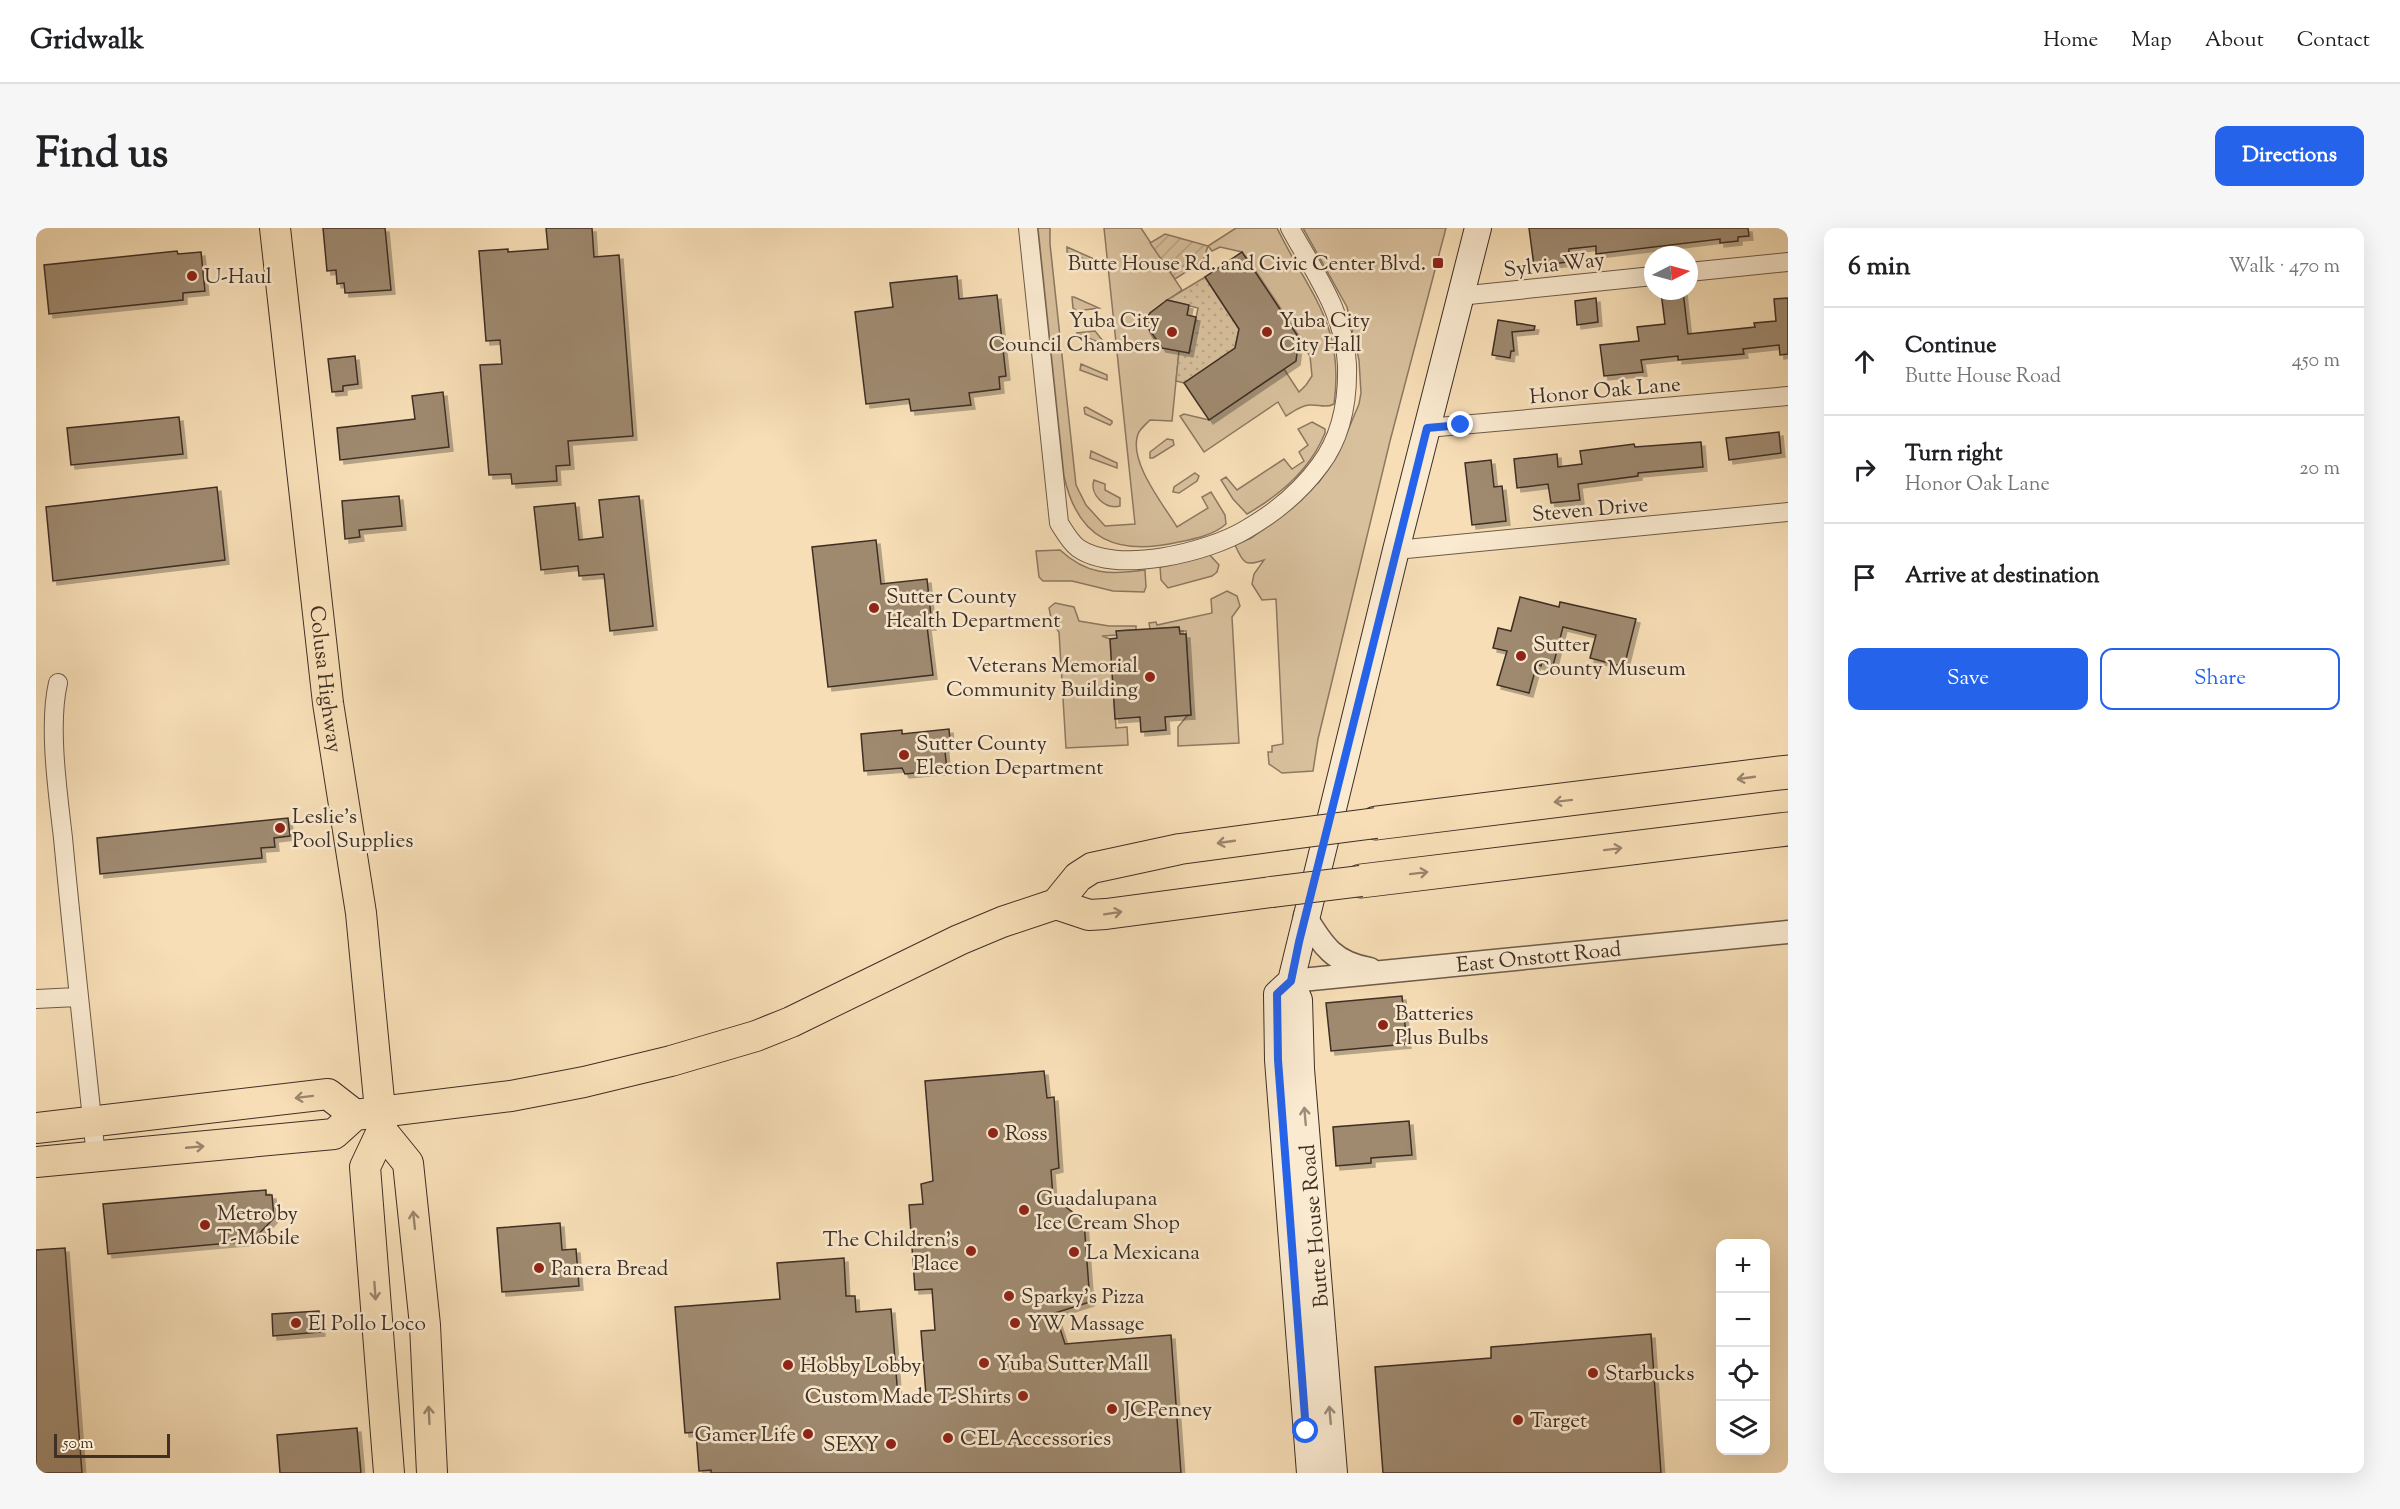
<!DOCTYPE html>
<meta charset="utf-8">
<style>
body{margin:0;font-family:"Sorts Mill Goudy",serif;background:#f6f6f6;color:#202124}
.controls{position:absolute;right:18px;bottom:18px;display:grid;overflow:hidden;border-radius:12px;box-shadow:0 6px 24px #0002}
.controls button{width:54px;height:54px;display:grid;place-items:center;padding:0;border:0;border-bottom:2px solid #e0e0e0;background:#fff;color:#202124;font:30px sans-serif}
.compass{position:absolute;left:1608px;top:18px;width:54px;height:54px;border-radius:50%;background:#fff;box-shadow:0 6px 24px #0002;rotate:84deg}
.scale{position:absolute;left:18px;bottom:15px;width:116px;box-sizing:border-box;padding-left:6px;border:3px solid #3f2f25;border-top:0;font-size:16px;line-height:21px;white-space:nowrap;color:#3f2f25;-webkit-text-stroke:4px #faead0;paint-order:stroke}
.stop{position:absolute;width:18px;height:18px;margin:-14px;border:4px solid #2563eb;border-radius:50%;background:#fff}
.stop.end{background:#2563eb;border-color:#fff;box-shadow:0 2px 6px #0008}
.list{margin:0;padding:0;list-style:none}
h2{display:flex;justify-content:space-between;align-items:center;height:78px;margin:0;padding:0 24px;font-size:26px}
h2 small{font-size:20px;font-weight:400;color:#757577}
.list li{display:grid;grid-template-columns:39px 1fr auto;gap:18px;align-items:center;box-sizing:border-box;height:108px;padding:0 24px;border-top:2px solid #e0e0e0}
.list b{display:block;font-size:22px;white-space:nowrap}
.list p{margin:0;font-size:20px;white-space:nowrap;color:#757577}
.list em{font-size:20px;font-style:normal;color:#757577}
.actions{display:flex;gap:12px;padding:18px 24px}
.actions a{flex:1;padding:14px 0;border:2px solid #2563eb;border-radius:12px;text-align:center;font-size:21px;color:#2563eb}
.actions .main{background:#2563eb;color:#fff}
.icon{flex:none;width:33px;height:33px;fill:none;stroke:currentColor;stroke-width:2;stroke-linecap:round;stroke-linejoin:round}
.map{position:relative;flex:none;width:1752px;height:1245px;overflow:hidden;border-radius:12px}
header{display:flex;align-items:center;gap:36px;box-sizing:border-box;height:84px;padding:0 30px;background:#fff;border-bottom:2px solid #e0e0e0}
header strong{font-size:28px}
nav{display:flex;gap:33px;margin-inline-start:auto;font-size:21px}
.intro{display:flex;align-items:center;justify-content:space-between;box-sizing:border-box;height:144px;padding:0 36px}
h1{margin:0;font-size:42px}
.button{padding:15px 27px;border-radius:12px;background:#2563eb;color:#fff;font-size:21px;font-weight:700}
main{display:flex;gap:36px;padding:0 36px}
aside{flex:1;background:#fff;border-radius:12px;box-shadow:0 6px 24px #0002}
.map>svg:first-child{display:block}
.grass{fill:#d8c09d;stroke:#8c7861;stroke-width:1.5}
.park{fill:url(#park-dots);stroke:#8c7861;stroke-width:1.5}
.garden{fill:url(#garden-furrows);stroke:#8c7861;stroke-width:1.5}
.building{fill:#9f8a70;stroke:#3f2f25;stroke-width:1.5;filter:url(#shadow)}
.lines{fill:none;stroke-linecap:round;stroke-linejoin:round}
.minor-casing{stroke:#6d5b49;stroke-width:20}
.tertiary-casing{stroke:#6d5b49;stroke-width:25}
.secondary-casing{stroke:#3f2f25;stroke-width:28}
.trunk-casing{stroke:#3f2f25;stroke-width:32}
.motorway-casing{stroke:#3f2f25;stroke-width:35}
.minor{stroke:#faead0;stroke-width:18}
.tertiary{stroke:#faead0;stroke-width:22}
.secondary{stroke:#faead0;stroke-width:26}
.trunk{stroke:#f7deb6;stroke-width:30}
.motorway{stroke:#f7deb6;stroke-width:33}
.trunk-bridge-casing{stroke:#3f2f25;stroke-width:32;stroke-linecap:butt}
.trunk-bridge{stroke:#f7deb6;stroke-width:30}
.oneway{stroke:#9b866e}
.oneway2{stroke:#9c8c7a}
.route{stroke:#2563eb;stroke-width:8}
.poi-dot{fill:#8f2418;stroke:#faead0;stroke-width:2}
.labels{text-anchor:middle;stroke-width:5;stroke-linejoin:round;paint-order:stroke}
.poi-label{font-size:21px;fill:#3f2f25;stroke:#faead0;text-anchor:start}
.street-label{font-size:21px;fill:#3f2f25;stroke:#faead0}
</style>
<header>
<strong>Gridwalk</strong>
<nav><a>Home</a><a>Map</a><a>About</a><a>Contact</a></nav>
</header>
<div class="intro"><h1>Find us</h1><a class="button">Directions</a></div>
<main>
<div class="map">
<svg width="1752" height="1245" viewBox="0 0 1752 1245">
<defs>
<pattern id="park-dots" width="8" height="8" patternUnits="userSpaceOnUse" patternTransform="scale(1.5)"><rect width="8" height="8" fill="#d8c09d"/><path d="M2 2h.1M6 6h.1" fill="none" stroke="#baa587" stroke-width="1.8" stroke-linecap="round"/></pattern>
<pattern id="garden-furrows" width="10" height="10" patternUnits="userSpaceOnUse" patternTransform="scale(1.5)"><rect width="10" height="10" fill="#d8c09d"/><path d="M-1 1l2-2M0 10L10 0M9 11l2-2" fill="none" stroke="#baa587"/></pattern>
<filter id="shadow"><feDropShadow dx="4" dy="4" stdDeviation="0" flood-color="#0004"/></filter>
</defs>
<rect width="100%" height="100%" fill="#f7deb6"/>
<filter id="stains"><feTurbulence type="fractalNoise" baseFrequency=".00333" numOctaves="4"/><feColorMatrix values="0 0 0 0 .2 0 0 0 0 .09 0 0 0 0 .02 0 0 0 .5 -.17"/></filter>
<radialGradient id="worn" r=".72"><stop offset=".6" stop-color="#630" stop-opacity="0"/><stop offset="1" stop-color="#630" stop-opacity=".3"/></radialGradient>
<!-- grass -->
<path class="grass" d="M1002,0H1014V16L1040,257L1050,277L1069,298L1099,296L1068,0H1105L1146,62L1114,85L1110,92C1114,112 1124,120 1143,123L1136,193L1114,192C1110,196 1104,201 1102,206C1092,233 1127,276 1141,299L1172,280L1166,269L1175,264L1189,287L1190,296C1178,307 1158,311 1143,314C1082,328 1042,313 1028,248Z
M1200,0H1241C1273,66 1309,96 1298,176C1290,181 1282,176 1273,177C1264,178 1258,183 1250,188L1242,174L1168,224L1144,188L1148,186L1173,192L1248,141L1263,164L1270,157L1276,148L1274,128L1206,24L1184,19L1176,23L1172,18Z
M1267,0H1410L1354,213L1282,511L1277,543L1246,545L1233,536L1232,524H1236V518L1247,516L1240,371L1226,372L1216,356L1218,346L1228,332C1209,339 1207,335 1199,317L1215,310L1245,288L1283,254L1302,226L1323,176L1325,165L1323,132L1311,79Z
M1031,19L1058,31V35L1031,24Z
M1038,69L1063,80L1041,83L1037,80L1036,69Z
M1059,103L1067,113V116L1040,105Z
M1045,136L1071,147V152L1044,142Z
M1050,179L1076,193V195L1074,197L1049,186L1048,180Z
M1276,194L1289,201V205C1275,240 1244,267 1211,286L1197,271L1185,252L1190,249L1201,262L1248,231L1256,241L1268,233L1263,224L1272,217L1262,201Z
M1131,211L1137,212L1138,217L1117,230H1114V224Z
M1055,223L1081,235V240L1054,230Z
M1159,245L1163,248L1161,253L1143,265L1137,264L1138,259Z
M1058,252L1069,256V262L1084,270V278C1069,282 1053,266 1058,252Z
M1024,322C1051,347 1074,347 1109,342L1110,359L1108,364L1077,363L1036,353H1007L1003,349L1000,323Z
M1173,326L1183,337L1181,344L1176,348L1132,360L1125,352L1124,339Z
M1191,363L1201,368L1204,378L1196,389L1203,515L1142,518V499L1151,488L1155,487L1150,403H1144L1143,399L1114,401L1113,395L1120,394L1121,397L1176,385L1175,371Z
M1019,375L1038,379L1043,393L1073,398H1100V402L1081,403V407L1066,408L1074,411L1080,500L1091,499L1092,517L1030,520L1023,404L1016,395L1013,380Z"/>
<!-- park -->
<path class="park" d="M1169,49L1203,101L1199,120L1148,155L1140,153L1143,123L1153,125L1162,80L1131,72Z"/>
<!-- garden -->
<path class="garden" d="M1129,6L1172,18L1167,33L1139,51L1114,15Z"/>
<!-- building -->
<path class="building" d="M287,0H349L355,62L309,65L308,55L301,56L300,42L291,43Z
M510,0H556L558,29L583,27L597,208L532,213L534,237L520,238L521,253L476,256L475,246L453,247L444,137L466,136L464,112L450,113L443,23L472,21V24L512,21Z
M1493,0H1712L1713,8L1702,9V13L1684,15V11L1560,26V18L1533,21L1532,34L1498,38Z
M141,23L142,26L165,24L169,63L147,65V72L13,86L8,37Z
M1206,24L1263,110L1260,133L1173,192L1148,155L1199,120L1203,101L1169,49Z
M921,48L923,71L961,67L970,148L963,149L964,161L933,165L935,177L875,183L873,171L830,176L819,84L857,79L854,55Z
M1647,63L1652,106L1719,99L1718,95L1740,93L1738,71L1752,70V126L1744,127L1743,117L1707,121L1708,126L1642,132V128L1605,132L1607,144L1568,148L1564,117L1603,113L1601,99L1629,96L1625,64Z
M1560,70L1562,94L1541,97L1539,73Z
M1131,72L1153,77L1151,87L1160,89L1153,125L1126,120L1111,98L1110,92L1114,85Z
M1462,92L1499,98L1498,102L1476,104L1478,123H1475L1474,130L1456,127Z
M319,128L322,156L307,158V163L296,164L292,131Z
M407,164L413,219L304,232L301,200L379,191L376,168Z
M143,189L147,226L35,237L31,200Z
M1743,204L1745,225L1693,232L1690,210Z
M1665,214L1667,239L1602,245V248L1542,256L1544,272L1515,275L1512,256L1481,260L1478,231L1521,226L1522,239L1546,236L1544,223L1598,216L1599,219Z
M1455,232L1458,259L1466,258L1470,293L1436,297L1429,235Z
M181,259L189,332L17,353L10,279Z
M363,268L366,298L323,302L324,309L309,311L306,273Z
M603,268L617,398L574,403L568,346L543,348L542,338L505,342L498,279L539,275L543,312L567,309L563,272Z
M840,312L845,356L891,351L896,398H891L897,447L792,459L776,319Z
M1484,369L1523,379L1524,374L1600,391L1588,439L1554,430L1560,407L1527,399L1517,438L1506,435L1505,438L1501,436L1493,465L1461,457L1471,423L1457,420L1462,400L1475,403Z
M1143,399L1144,406H1150L1155,487L1129,489L1130,502L1105,504L1104,489L1079,491L1074,411L1081,410L1080,403Z
M913,501L914,513L908,514L911,542L869,546L866,540L828,543L825,506L866,502V506Z
M252,590L254,608L238,610L239,619L225,620L226,630L64,646L61,610Z
M1366,768L1371,816L1295,823L1290,775Z
M1008,843L1011,870L1018,869L1023,940L1015,942L1017,969L1048,993L1054,1074L1019,1085L1029,1116L1135,1107L1145,1245H675V1242L663,1243L660,1204L649,1205L639,1079L744,1071L741,1035L808,1030L810,1068H819L820,1084L855,1081L862,1169L890,1167L885,1103L899,1102L896,1061L879,1062L873,977L887,976L885,956L897,953L889,853Z
M1373,893L1376,927L1335,930V935L1300,938L1297,899Z
M230,962V967H236L238,990L216,1013L72,1026L67,976Z
M524,995L526,1022L540,1021L543,1058L466,1064L461,1000Z
M29,1020L46,1245H0V1022Z
M283,1083L285,1104L237,1108L236,1086Z
M1615,1106L1625,1245H1347L1339,1139L1455,1130V1119Z
M321,1200L325,1245H244L241,1207Z"/>
<g class="lines">
<defs>
<path id="minor" d="M992,0L1023,295C1028,303 1034,314 1042,320C1081,347 1172,324 1209,302C1237,286 1265,263 1284,237C1306,208 1312,172 1311,137C1309,85 1278,44 1254,0
M1653,44L1752,34
M1423,68L1617,48
M1391,200L1752,168
M1360,322L1752,284
M22,455C12,498 22,566 27,610C37,717 49,823 60,929
M0,771L41,769"/>
<g id="tertiary">
<path d="M1269,688C1287,718 1298,735 1334,741"/>
<path id="s1" d="M1255,753L1752,704"/>
</g>
<path id="secondary" d="M1255,753L1241,766L1242,832L1274,1245
M1298,1245L1265,841L1263,772L1255,753L1360,322L1442,0"/>
<g id="trunk">
<path id="s2" d="M239,0L292,475L325,685L346,903"/>
<path d="M1020,676L1053,687L1070,686L1235,664"/>
<path d="M0,900L292,866L319,887"/>
<path d="M346,903L372,935L389,1097L396,1245"/>
<path d="M346,903L329,939L353,1245"/>
<path d="M0,934L298,906L319,887L475,868L548,854L635,833L720,808L755,794L923,712L966,694L1020,676L1042,649L1056,640L1144,621L1248,607"/>
</g>
<path id="motorway" d="M1340,595L1752,544
M1325,653L1752,601"/>
</defs>
<!-- minor casing -->
<use href="#minor" class="minor-casing"/>
<!-- tertiary casing -->
<use href="#tertiary" class="tertiary-casing"/>
<!-- secondary casing -->
<use href="#secondary" class="secondary-casing"/>
<!-- trunk casing -->
<use href="#trunk" class="trunk-casing"/>
<!-- motorway casing -->
<use href="#motorway" class="motorway-casing"/>
<!-- minor -->
<use href="#minor" class="minor"/>
<!-- tertiary -->
<use href="#tertiary" class="tertiary"/>
<!-- secondary -->
<use href="#secondary" class="secondary"/>
<!-- trunk -->
<use href="#trunk" class="trunk"/>
<!-- motorway -->
<use href="#motorway" class="motorway"/>
<defs>
<path id="trunk-bridge" d="M1248,607L1340,595
M1235,664L1325,653"/>
</defs>
<!-- trunk-bridge casing -->
<use href="#trunk-bridge" class="trunk-bridge-casing"/>
<!-- trunk-bridge -->
<use href="#trunk-bridge" class="trunk-bridge"/>
</g>
<!-- one-way arrows -->
<defs><path id="oneway-shaft" d="M-6 0H5M1.5-3L5.5 0L1.5 3" fill="none" stroke-width="1.6" stroke-linecap="round" stroke-linejoin="round" transform="scale(1.5)"/></defs>
<g class="oneway">
<use href="#oneway-shaft" transform="translate(1710 550) rotate(172)"/>
<use href="#oneway-shaft" transform="translate(1527 573) rotate(173)"/>
<use href="#oneway-shaft" transform="translate(1190 614) rotate(172)"/>
<use href="#oneway-shaft" transform="translate(1577 621) rotate(-7)"/>
<use href="#oneway-shaft" transform="translate(1383 645) rotate(-7)"/>
<use href="#oneway-shaft" transform="translate(1077 685) rotate(-9)"/>
<use href="#oneway-shaft" transform="translate(268 869) rotate(173)"/>
<use href="#oneway-shaft" transform="translate(159 919) rotate(-5)"/>
<use href="#oneway-shaft" transform="translate(378 992) rotate(-96)"/>
<use href="#oneway-shaft" transform="translate(339 1063) rotate(86)"/>
<use href="#oneway-shaft" transform="translate(393 1187) rotate(-93)"/>
</g>
<g class="oneway2">
<use href="#oneway-shaft" transform="translate(1269 888) rotate(-95)"/>
<use href="#oneway-shaft" transform="translate(1294 1187) rotate(-95)"/>
</g>
<g class="lines">
<!-- route -->
<path class="route" d="M1270,1203L1242,832L1241,766L1255,753L1263,714L1391,200L1425,197"/>
</g>
<!-- markers -->
<g class="poi-dot">
<rect x="1396" y="29" width="12" height="12" rx="3"/>
<circle cx="156" cy="48" r="6"/>
<circle cx="1136" cy="104" r="6"/>
<circle cx="1231" cy="104" r="6"/>
<circle cx="838" cy="380" r="6"/>
<circle cx="1485" cy="428" r="6"/>
<circle cx="1114" cy="449" r="6"/>
<circle cx="868" cy="527" r="6"/>
<circle cx="244" cy="600" r="6"/>
<circle cx="1347" cy="797" r="6"/>
<circle cx="957" cy="905" r="6"/>
<circle cx="988" cy="982" r="6"/>
<circle cx="169" cy="997" r="6"/>
<circle cx="935" cy="1023" r="6"/>
<circle cx="1038" cy="1024" r="6"/>
<circle cx="503" cy="1040" r="6"/>
<circle cx="973" cy="1068" r="6"/>
<circle cx="260" cy="1095" r="6"/>
<circle cx="979" cy="1095" r="6"/>
<circle cx="948" cy="1135" r="6"/>
<circle cx="752" cy="1137" r="6"/>
<circle cx="1557" cy="1145" r="6"/>
<circle cx="987" cy="1168" r="6"/>
<circle cx="1076" cy="1181" r="6"/>
<circle cx="1482" cy="1192" r="6"/>
<circle cx="772" cy="1206" r="6"/>
<circle cx="912" cy="1210" r="6"/>
<circle cx="855" cy="1216" r="6"/>
</g>
<g class="labels">
<!-- poi labels -->
<g class="poi-label">
<text x="1390" y="42" text-anchor="end">Butte House Rd. and Civic Center Blvd.</text>
<text x="168" y="55">U-Haul</text>
<text x="1124" y="99" text-anchor="end">Yuba City<tspan x="1124" dy="24">Council Chambers</tspan></text>
<text x="1243" y="99">Yuba City<tspan x="1243" dy="24">City Hall</tspan></text>
<text x="850" y="375">Sutter County<tspan x="850" dy="24">Health Department</tspan></text>
<text x="1497" y="423">Sutter<tspan x="1497" dy="24">County Museum</tspan></text>
<text x="1102" y="444" text-anchor="end">Veterans Memorial<tspan x="1102" dy="24">Community Building</tspan></text>
<text x="880" y="522">Sutter County<tspan x="880" dy="24">Election Department</tspan></text>
<text x="256" y="595">Leslie's<tspan x="256" dy="24">Pool Supplies</tspan></text>
<text x="1359" y="792">Batteries<tspan x="1359" dy="24">Plus Bulbs</tspan></text>
<text x="969" y="912">Ross</text>
<text x="1000" y="977">Guadalupana<tspan x="1000" dy="24">Ice Cream Shop</tspan></text>
<text x="181" y="992">Metro by<tspan x="181" dy="24">T-Mobile</tspan></text>
<text x="923" y="1018" text-anchor="end">The Children's<tspan x="923" dy="24">Place</tspan></text>
<text x="1050" y="1031">La Mexicana</text>
<text x="515" y="1047">Panera Bread</text>
<text x="985" y="1075">Sparky's Pizza</text>
<text x="272" y="1102">El Pollo Loco</text>
<text x="991" y="1102">YW Massage</text>
<text x="960" y="1142">Yuba Sutter Mall</text>
<text x="764" y="1144">Hobby Lobby</text>
<text x="1569" y="1152">Starbucks</text>
<text x="975" y="1175" text-anchor="end">Custom Made T-Shirts</text>
<text x="1088" y="1188">JCPenney</text>
<text x="1494" y="1199">Target</text>
<text x="760" y="1213" text-anchor="end">Gamer Life</text>
<text x="924" y="1217">CEL Accessories</text>
<text x="843" y="1223" text-anchor="end">SEXY</text>
</g>
<!-- street labels -->
<g class="street-label">
<text transform="translate(1518 36) rotate(-6)" y="7">Sylvia Way</text>
<text transform="translate(1569 162) rotate(-5)" y="7">Honor Oak Lane</text>
<text transform="translate(1554 281) rotate(-5)" y="7">Steven Drive</text>
<text dy="7" stroke="none"><textPath href="#s2" startOffset="454">Colusa Highway</textPath></text>
<text dy="7" stroke="none"><textPath href="#s1" startOffset="249">East Onstott Road</textPath></text>
<text transform="translate(1278 998) rotate(-95)" y="7">Butte House Road</text>
</g>
</g>
<rect width="100%" height="100%" filter="url(#stains)"/>
<rect width="100%" height="100%" fill="url(#worn)"/>
</svg>
<div class="controls">
<button>+</button>
<button>−</button>
<button><svg class="icon" aria-label="locate" viewBox="0 0 24 24"><circle cx="12" cy="12" r="6"/><path d="M12 2v4M12 18v4M2 12h4M18 12h4"/></svg></button>
<button><svg class="icon" aria-label="layers" viewBox="0 0 24 24"><path d="M12 4l9 5-9 5-9-5zM3 14l9 5 9-5"/></svg></button>
</div>
<svg class="compass" viewBox="-18 -18 36 36"><path d="M0-13l5 13h-10z" fill="#e53935"/><path d="M0 13l5-13h-10z" fill="#757577"/></svg>
<div class="scale">50 m</div>
<div class="stop" style="left:1270px;top:1203px"></div>
<div class="stop end" style="left:1425px;top:197px"></div>
</div>
<aside>
<h2>6 min<small>Walk · 470 m</small></h2>
<ul class="list">
<li><svg class="icon" aria-label="ahead" viewBox="0 0 24 24"><path d="M12 20V5M6 11l6-6 6 6"/></svg><div><b>Continue</b><p>Butte House Road</p></div><em>450 m</em></li>
<li><svg class="icon" aria-label="right" viewBox="0 0 24 24"><path d="M7 20v-9h11M14 6l5 5-5 5"/></svg><div><b>Turn right</b><p>Honor Oak Lane</p></div><em>20 m</em></li>
<li><svg class="icon" aria-label="arrive" viewBox="0 0 24 24"><path d="M6 21V4h12l-3 4 3 4H6"/></svg><div><b>Arrive at destination</b></div></li>
</ul>
<div class="actions"><a class="main">Save</a><a>Share</a></div>
</aside>
</main>
